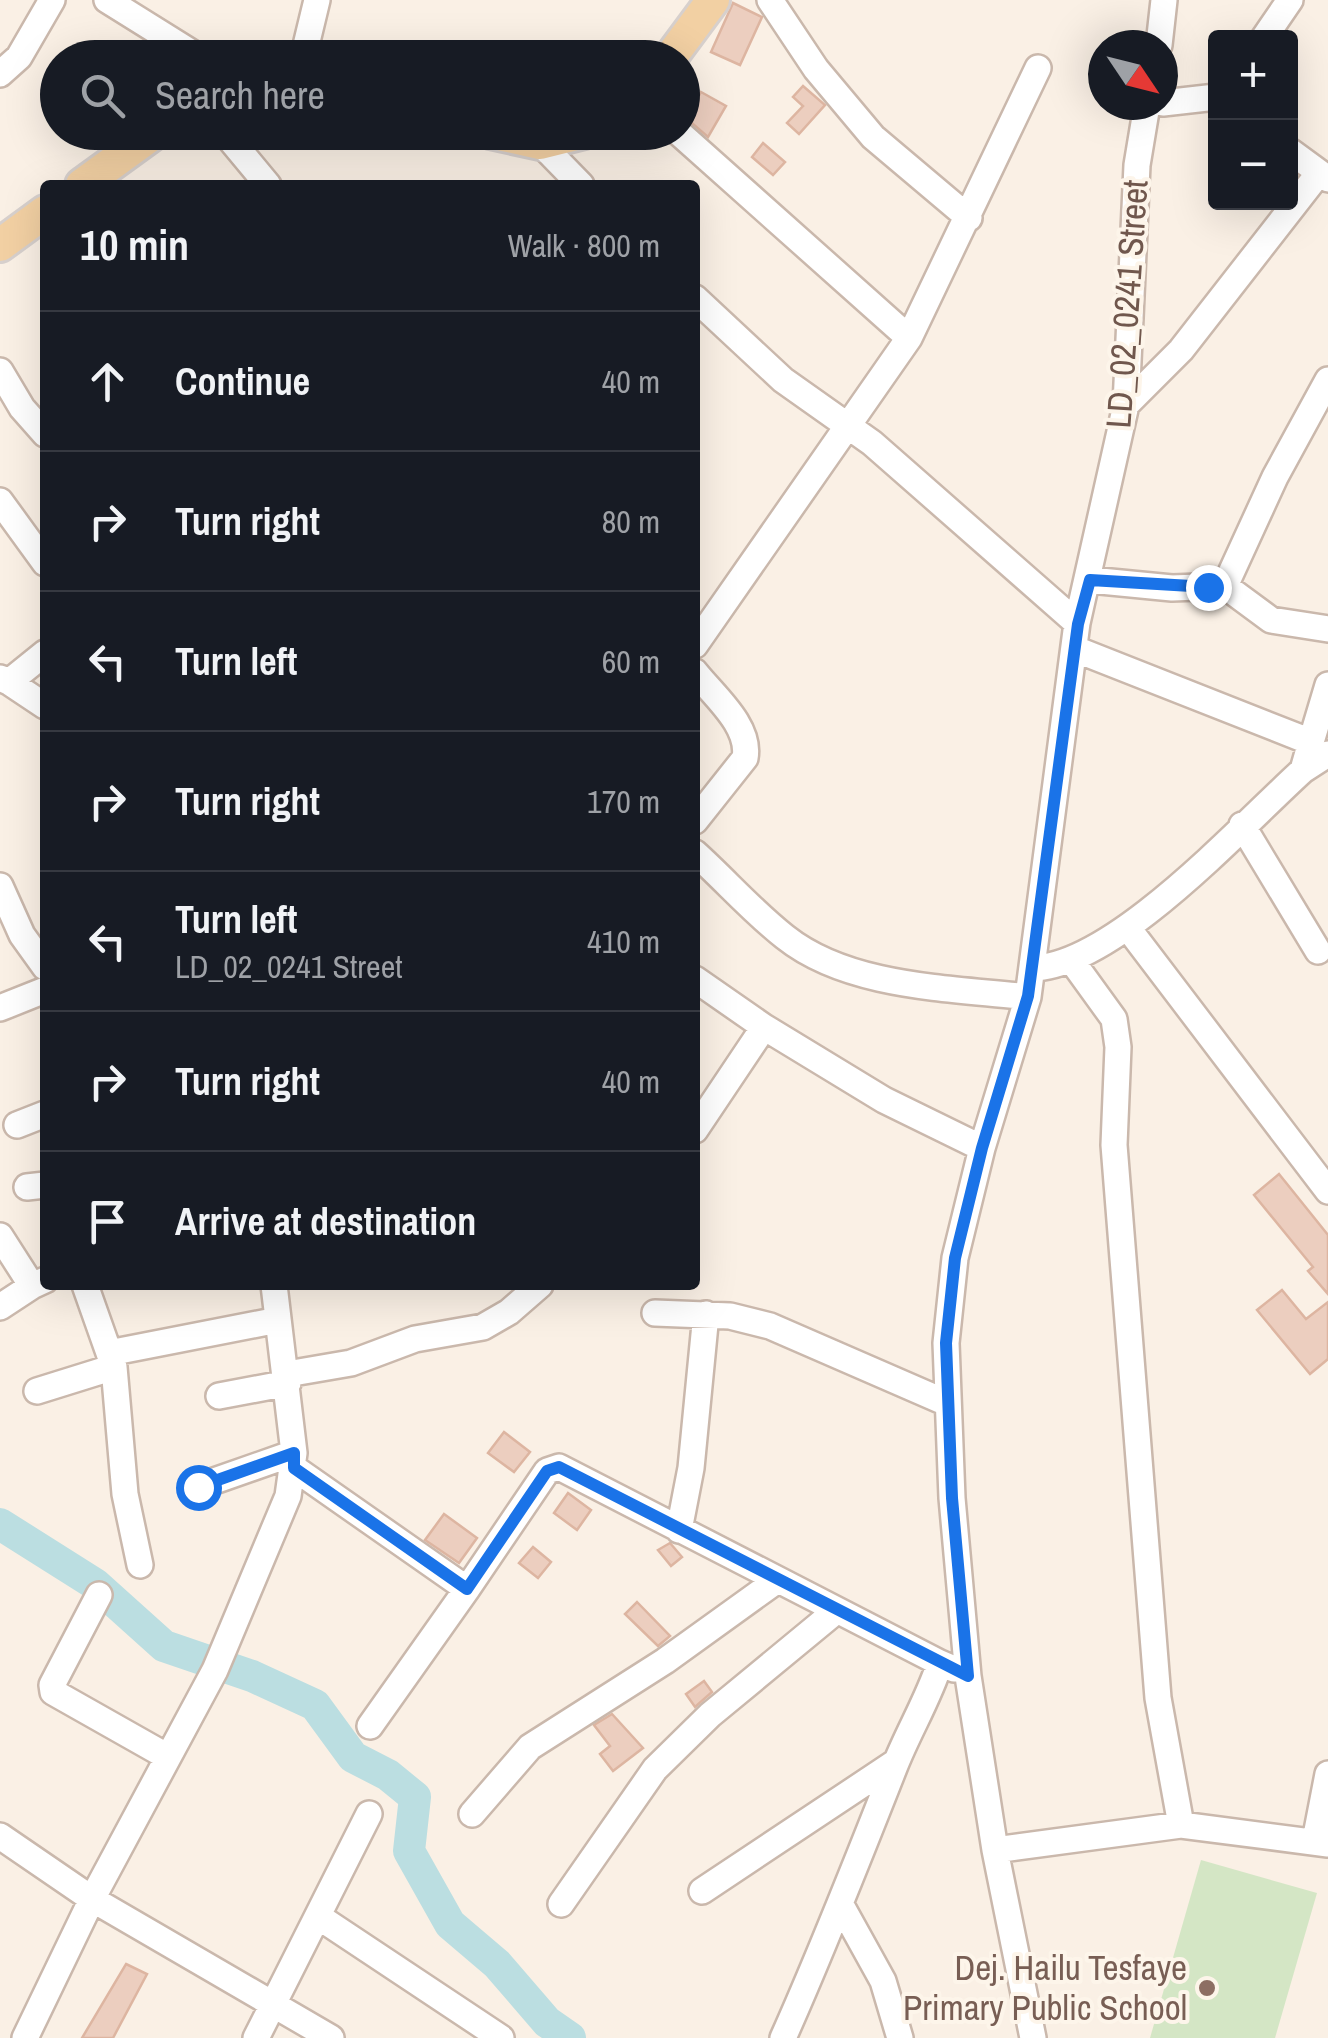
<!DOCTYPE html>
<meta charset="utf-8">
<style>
body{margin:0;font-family:"Archivo Narrow",sans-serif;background:#242831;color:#f1f3f6}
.controls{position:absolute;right:30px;top:30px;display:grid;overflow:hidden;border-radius:10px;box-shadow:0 10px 40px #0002}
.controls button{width:90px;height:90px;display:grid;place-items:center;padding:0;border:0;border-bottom:2px solid #363941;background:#171b24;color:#f1f3f6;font:50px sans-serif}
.compass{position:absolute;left:1088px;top:30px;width:90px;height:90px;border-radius:50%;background:#171b24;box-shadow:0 10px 40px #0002;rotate:125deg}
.stop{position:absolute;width:30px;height:30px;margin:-22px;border:8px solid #1a73e8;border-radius:50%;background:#fff}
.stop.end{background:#1a73e8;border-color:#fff;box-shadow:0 2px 10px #0008}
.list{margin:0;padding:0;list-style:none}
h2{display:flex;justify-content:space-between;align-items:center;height:130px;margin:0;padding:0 40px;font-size:42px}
h2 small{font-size:32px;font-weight:400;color:#9ea1a6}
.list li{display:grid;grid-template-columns:65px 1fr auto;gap:30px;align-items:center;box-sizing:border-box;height:140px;padding:0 40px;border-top:2px solid #363941}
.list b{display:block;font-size:38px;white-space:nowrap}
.list p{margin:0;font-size:32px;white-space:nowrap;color:#9ea1a6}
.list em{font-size:32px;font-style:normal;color:#9ea1a6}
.icon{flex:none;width:55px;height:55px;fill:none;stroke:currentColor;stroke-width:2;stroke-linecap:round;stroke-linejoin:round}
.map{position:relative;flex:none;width:1328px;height:2038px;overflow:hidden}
.search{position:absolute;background:#171b24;box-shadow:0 10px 40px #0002;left:40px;top:40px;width:660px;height:110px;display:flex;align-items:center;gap:25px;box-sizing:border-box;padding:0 35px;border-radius:55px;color:#9ea1a6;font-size:38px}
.panel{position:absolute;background:#171b24;box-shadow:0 10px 40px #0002;left:40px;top:180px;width:660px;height:1110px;border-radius:10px}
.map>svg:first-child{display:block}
.green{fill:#d4e6c5}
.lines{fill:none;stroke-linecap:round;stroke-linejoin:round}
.river{stroke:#bbdee1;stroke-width:32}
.building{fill:#eccebf;stroke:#ddb5a1;stroke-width:2.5}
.minor-casing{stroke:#cab8ac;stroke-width:30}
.major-casing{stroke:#d7d0cd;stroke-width:38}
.minor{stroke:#fff;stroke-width:25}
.major{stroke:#f2d0a3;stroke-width:32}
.route{stroke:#1a73e8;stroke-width:12}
.education-dot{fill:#8d6e63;stroke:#fdf5ea;stroke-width:4}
.labels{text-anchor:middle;stroke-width:8;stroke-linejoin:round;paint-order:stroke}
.street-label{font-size:35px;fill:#70574d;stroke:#fdf5ea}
.education-label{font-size:35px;fill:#785e54;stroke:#fdf5ea;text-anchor:end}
</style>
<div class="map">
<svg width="1328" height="2038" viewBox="0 0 1328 2038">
<rect width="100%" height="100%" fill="#faf0e5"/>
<!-- green -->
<path class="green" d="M1201,1860L1317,1893L1275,2038H1150Z"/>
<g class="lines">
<!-- river -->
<path class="river" d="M0,1524L95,1584L164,1646L252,1676L315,1705L353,1757L388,1775L415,1797L409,1851L450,1924L497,1964L547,2022L570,2038"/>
</g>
<!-- building -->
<path class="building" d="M733,3L762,17L740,65L711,52Z
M803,86L825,105L799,134L787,123L803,106L793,97Z
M701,92L726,106L708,137L686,118Z
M763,143L785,162L773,175L752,157Z
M1279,1174L1328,1235V1294L1308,1271L1313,1267L1254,1195Z
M1282,1290L1306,1319L1328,1302V1359L1310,1374L1257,1310Z
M504,1432L530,1452L514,1472L488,1453Z
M568,1493L591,1510L577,1530L554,1513Z
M444,1514L477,1538L459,1563L425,1540Z
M670,1543L682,1557L671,1566L658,1550Z
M533,1547L551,1562L538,1578L519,1563Z
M637,1602L670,1636L658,1646L625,1614Z
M704,1681L712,1692L695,1707L686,1694Z
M612,1714L643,1748L613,1771L600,1754L610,1746L594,1725Z
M126,1964L147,1974L113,2038H82Z"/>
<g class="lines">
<defs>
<path id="minor" d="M107,0L200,58
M770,0L816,69L873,137L969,218
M1264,38L1290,0
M1159,45L1164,0
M303,58L317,0
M0,74L19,57L52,0
M1163,103L1216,97
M224,132L268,185
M678,132L909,338L695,645
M540,143L581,185
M1290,151L1328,179
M695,298L783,380L872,443L1077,623
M909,338L1038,68
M0,371L22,408L45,434
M1126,405L1181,350L1319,173
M0,501L45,563
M1090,580L1172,588L1225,586L1275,477L1328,380
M1225,586L1271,620L1328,629
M1075,649L1311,742L1303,770
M695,672C714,696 751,726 745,758L695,821
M0,678L9,682L45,653
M9,682L45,706
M1311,742L1328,685
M1242,825L1318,951
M695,853C725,880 753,912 785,937C849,988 951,988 1028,997
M0,886L22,935L45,967
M1128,928L1328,1191
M1072,961L1114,1019L1118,1047L1114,1145L1158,1698L1181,1825
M1032,968C1114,967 1242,825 1303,770L1328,754
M695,979L764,1027
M0,1008L45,990
M17,1125L45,1114
M695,1130L764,1027L884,1100L982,1148
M27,1187L45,1185
M0,1236L32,1286L45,1280
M85,1285L114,1367L125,1494L140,1565
M0,1307L32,1286
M655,1313L730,1316L770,1326L947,1403
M109,1353L278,1320
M287,1374L351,1363L415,1339L483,1327L509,1312L540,1285
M37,1391L114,1367
M219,1396L288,1383
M294,1468L467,1589L547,1471L559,1467L940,1663
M197,1487L294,1453
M679,1530L691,1468L706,1314
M99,1595L52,1685L53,1692L168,1757
M370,1726L467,1589
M472,1814L530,1747L665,1661L776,1581
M0,1836L92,1899L331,2038
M1315,1841L1328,1774
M995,1850L1181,1825L1328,1844
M702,1891L896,1762
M561,1904L655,1769L710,1715L836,1611
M842,1907L883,1981L900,2038
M319,1917L501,2038
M25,2038L92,1899L215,1670L288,1496L294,1453L274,1285
M256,2038L369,1814
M783,2038C823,1949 858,1859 894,1768C908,1732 928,1700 940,1663L954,1669
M1033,2038L995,1850L968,1676L952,1498L946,1343L955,1258L982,1148L1028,997L1077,623L1126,405L1137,165L1147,105"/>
<path id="major" d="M670,58L713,0
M490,132L540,143L584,132
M82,185L155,132
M0,245L45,212"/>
</defs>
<!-- minor casing -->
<use href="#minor" class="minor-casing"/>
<!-- major casing -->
<use href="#major" class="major-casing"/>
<!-- minor -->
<use href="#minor" class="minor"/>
<!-- major -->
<use href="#major" class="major"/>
</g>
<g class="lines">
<!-- route -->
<path class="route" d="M198,1487L294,1453V1468L467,1589L547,1471L559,1467L968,1676L952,1498L946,1343L955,1258L982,1148L1028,996L1078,624L1090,580L1208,587"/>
</g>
<!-- markers -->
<circle class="education-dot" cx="1207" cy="1988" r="10"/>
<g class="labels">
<!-- street labels -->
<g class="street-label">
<text transform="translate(1127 304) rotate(-86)" y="12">LD_02_0241 Street</text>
</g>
<!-- education labels -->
<g class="education-label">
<text x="1187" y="1980">Dej. Hailu Tesfaye<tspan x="1187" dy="40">Primary Public School</tspan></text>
</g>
</g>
</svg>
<div class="controls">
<button>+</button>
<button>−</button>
</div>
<svg class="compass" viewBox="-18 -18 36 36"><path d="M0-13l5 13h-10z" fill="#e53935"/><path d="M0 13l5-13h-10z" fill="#9ea1a6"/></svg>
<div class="stop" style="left:198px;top:1487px"></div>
<div class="stop end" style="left:1208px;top:587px"></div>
<div class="search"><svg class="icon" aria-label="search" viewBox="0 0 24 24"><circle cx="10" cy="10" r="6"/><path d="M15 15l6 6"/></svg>Search here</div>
<section class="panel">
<h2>10 min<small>Walk · 800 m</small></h2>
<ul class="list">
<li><svg class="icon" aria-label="ahead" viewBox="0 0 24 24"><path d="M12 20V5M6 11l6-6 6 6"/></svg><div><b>Continue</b></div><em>40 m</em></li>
<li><svg class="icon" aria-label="right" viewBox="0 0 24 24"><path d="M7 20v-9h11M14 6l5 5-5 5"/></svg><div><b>Turn right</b></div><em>80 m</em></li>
<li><svg class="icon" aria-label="left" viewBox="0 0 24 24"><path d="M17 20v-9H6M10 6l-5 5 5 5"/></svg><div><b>Turn left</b></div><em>60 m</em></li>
<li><svg class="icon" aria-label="right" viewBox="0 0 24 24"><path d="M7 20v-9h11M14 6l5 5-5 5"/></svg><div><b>Turn right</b></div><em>170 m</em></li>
<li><svg class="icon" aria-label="left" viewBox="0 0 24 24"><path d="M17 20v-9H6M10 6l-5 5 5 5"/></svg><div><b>Turn left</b><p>LD_02_0241 Street</p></div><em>410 m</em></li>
<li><svg class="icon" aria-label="right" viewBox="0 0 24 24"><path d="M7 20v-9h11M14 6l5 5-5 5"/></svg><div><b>Turn right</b></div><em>40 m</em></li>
<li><svg class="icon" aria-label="arrive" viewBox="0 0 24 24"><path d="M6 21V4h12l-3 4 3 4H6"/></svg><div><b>Arrive at destination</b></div></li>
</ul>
</section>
</div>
